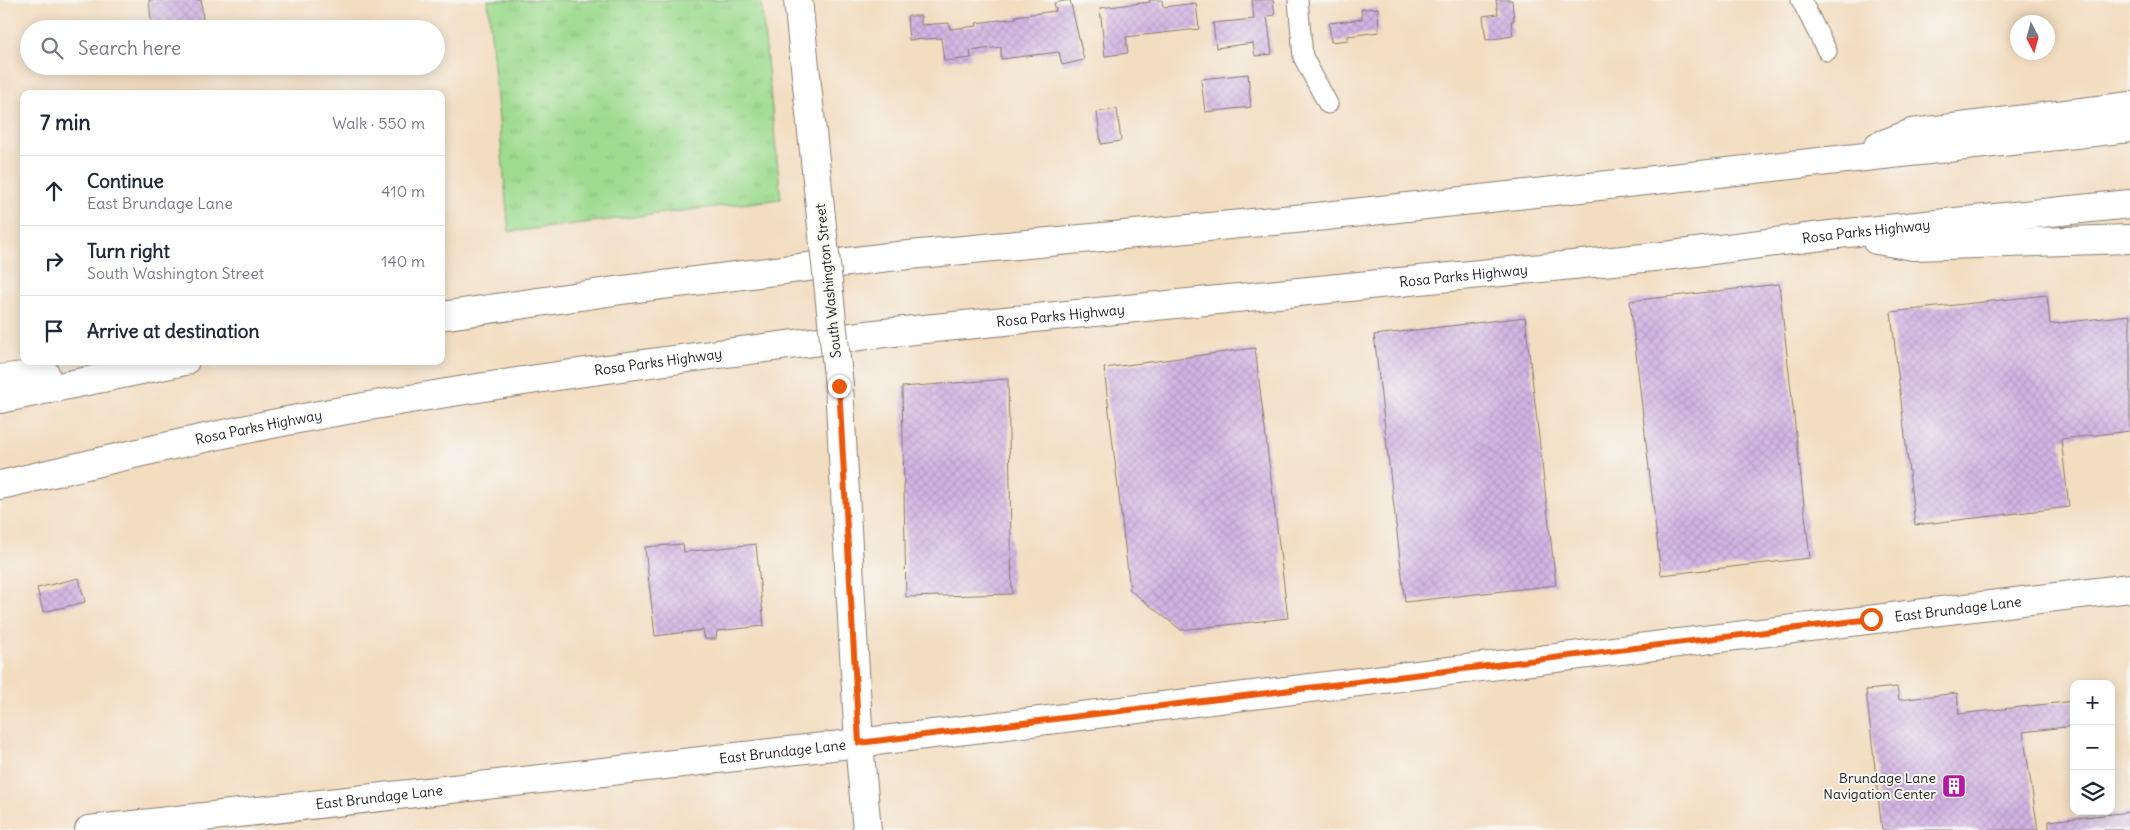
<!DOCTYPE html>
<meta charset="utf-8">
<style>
body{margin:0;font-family:Delius,sans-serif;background:#f2f2f3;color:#1f2937}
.controls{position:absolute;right:15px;bottom:15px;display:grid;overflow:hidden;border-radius:10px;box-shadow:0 2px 12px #0003}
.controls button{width:45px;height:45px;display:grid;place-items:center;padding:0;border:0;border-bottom:1px solid #e0e1e3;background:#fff;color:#1f2937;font:25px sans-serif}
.compass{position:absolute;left:2010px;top:15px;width:45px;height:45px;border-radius:50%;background:#fff;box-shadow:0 2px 12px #0003;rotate:174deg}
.stop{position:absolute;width:15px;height:15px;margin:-11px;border:4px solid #ea580c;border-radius:50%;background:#fff}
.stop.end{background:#ea580c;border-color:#fff;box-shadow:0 1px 5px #0008}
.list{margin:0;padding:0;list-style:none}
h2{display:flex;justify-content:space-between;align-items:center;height:65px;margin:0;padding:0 20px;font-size:21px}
h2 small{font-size:16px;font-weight:400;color:#747a83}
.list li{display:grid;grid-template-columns:32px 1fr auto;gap:15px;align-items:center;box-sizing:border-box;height:70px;padding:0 20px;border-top:1px solid #e0e1e3}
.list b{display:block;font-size:19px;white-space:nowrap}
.list p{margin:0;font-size:16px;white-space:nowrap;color:#747a83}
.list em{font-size:16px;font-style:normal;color:#747a83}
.icon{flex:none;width:28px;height:28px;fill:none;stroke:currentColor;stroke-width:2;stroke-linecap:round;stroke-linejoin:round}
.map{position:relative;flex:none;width:2130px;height:830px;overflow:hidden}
.search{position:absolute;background:#fff;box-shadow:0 2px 12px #0003;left:20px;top:20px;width:425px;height:55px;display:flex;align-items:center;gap:12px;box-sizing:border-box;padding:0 18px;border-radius:28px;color:#747a83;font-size:19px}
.panel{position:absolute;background:#fff;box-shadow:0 2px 12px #0003;left:20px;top:90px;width:425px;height:275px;border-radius:10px}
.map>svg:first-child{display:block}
.grass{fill:url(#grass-tufts);stroke:#5e7c56}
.building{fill:url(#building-cross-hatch)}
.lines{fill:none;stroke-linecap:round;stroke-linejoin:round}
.street-casing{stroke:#887c6e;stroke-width:21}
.secondary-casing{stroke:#887c6e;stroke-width:30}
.highway-casing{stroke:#887c6e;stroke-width:30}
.street{stroke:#fff;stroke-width:19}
.secondary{stroke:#fff;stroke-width:28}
.highway{stroke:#fff;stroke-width:28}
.secondary-bridge-casing{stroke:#887c6e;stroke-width:30;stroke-linecap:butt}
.secondary-bridge{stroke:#fff;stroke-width:28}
.route{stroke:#ea580c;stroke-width:6}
.labels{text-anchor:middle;stroke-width:4;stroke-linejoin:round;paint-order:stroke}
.street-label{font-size:14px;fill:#1c1c1c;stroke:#f6f6f2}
.poi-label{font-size:14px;fill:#1c1c1c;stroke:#f6f6f2;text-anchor:end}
</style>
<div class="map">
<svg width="2130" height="830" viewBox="0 0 2130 830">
<defs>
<pattern id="grass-tufts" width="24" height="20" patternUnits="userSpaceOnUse" patternTransform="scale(1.25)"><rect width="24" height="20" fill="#9fdc90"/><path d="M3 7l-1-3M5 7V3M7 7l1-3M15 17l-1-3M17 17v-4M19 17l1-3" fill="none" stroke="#88bc7c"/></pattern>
<pattern id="building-cross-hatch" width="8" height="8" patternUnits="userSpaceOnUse" patternTransform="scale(1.25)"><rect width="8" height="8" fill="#d2b4e3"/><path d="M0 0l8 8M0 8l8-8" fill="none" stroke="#b49ac2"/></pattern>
</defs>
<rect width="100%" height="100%" fill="#f6f6f2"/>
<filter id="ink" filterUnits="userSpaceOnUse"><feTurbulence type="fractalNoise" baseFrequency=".02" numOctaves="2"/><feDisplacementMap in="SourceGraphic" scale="10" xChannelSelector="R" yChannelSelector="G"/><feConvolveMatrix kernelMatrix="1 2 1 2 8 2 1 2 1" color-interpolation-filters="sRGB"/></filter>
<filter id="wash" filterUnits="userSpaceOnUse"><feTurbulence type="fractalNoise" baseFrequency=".0096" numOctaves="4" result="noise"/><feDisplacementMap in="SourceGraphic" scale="20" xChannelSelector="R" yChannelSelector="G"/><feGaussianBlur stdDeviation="1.12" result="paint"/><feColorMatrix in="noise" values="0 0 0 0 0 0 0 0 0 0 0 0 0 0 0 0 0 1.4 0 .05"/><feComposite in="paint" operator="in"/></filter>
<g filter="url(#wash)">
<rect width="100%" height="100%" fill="#f3ddc1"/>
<!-- grass -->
<path class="grass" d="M488,0H761L781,199L509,232Z"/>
<g id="blocks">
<!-- building -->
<path class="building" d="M149,0H201L204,29H152Z
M1070,0L1084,60L1062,65L1059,52L1001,59V47L970,51L971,58L944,61L941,38L909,40L907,16H921V25L949,23L950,29L977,26L976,23L1016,18V16L1056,11L1054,3Z
M1149,0H1162L1163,7L1196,3L1199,29L1126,37L1128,53L1105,56L1100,8L1150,2Z
M1252,0H1273L1275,15L1267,16L1272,54L1255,56L1253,43L1216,48L1213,23L1254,19Z
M1496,0H1512L1514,21H1511L1513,36L1486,40L1483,16L1498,14Z
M1378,8L1379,32L1348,36V40L1331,42L1329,23L1362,19L1361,9Z
M1248,74L1251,107L1205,112L1201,79Z
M1117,109L1121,141L1101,144L1097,112Z
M1779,284L1810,558L1661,575L1630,301Z
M2047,295L2050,324L2130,315V431L2061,439L2069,507L1915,525L1891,312Z
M1525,317L1556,585L1405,602L1374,335Z
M1255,348L1288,618L1181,630L1130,590L1104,368Z
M1008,379L1012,594L906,597L902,387Z
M683,544L684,552L756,544L764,626L717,631L716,639H705L703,630L655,636L645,547Z
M79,578L85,602L43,612L37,588Z
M1897,687L1899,700L1957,693L1959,714L2074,701V726L2023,732L2038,830H1882L1866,690Z
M2130,812V830H2049V821Z"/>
</g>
</g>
<g filter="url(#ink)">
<use href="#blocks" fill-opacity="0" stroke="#887c6e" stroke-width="1"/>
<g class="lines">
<defs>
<path id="street" d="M1298,0L1303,57L1328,104
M1801,0L1827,51"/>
<g id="secondary">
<path d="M798,0L821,217"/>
<path d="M839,386L859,743L867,830"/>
<path id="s1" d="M89,830L859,743L2130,588"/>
</g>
<g id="highway">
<path d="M1878,146L1912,133L2130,106"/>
<path d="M1876,240L1913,246L2130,239"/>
<path d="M441,316L622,290L888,257L1316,217L2130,128"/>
<path d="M0,379L45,373"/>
<path d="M0,399L185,361"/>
<path id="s2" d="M0,485C92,464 184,441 277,423C478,384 681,358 884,333L1673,255L1838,234L2130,204"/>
</g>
</defs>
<!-- street casing -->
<use href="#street" class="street-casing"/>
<!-- secondary casing -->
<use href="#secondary" class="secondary-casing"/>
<!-- highway casing -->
<use href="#highway" class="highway-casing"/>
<!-- street -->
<use href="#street" class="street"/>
<!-- secondary -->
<use href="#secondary" class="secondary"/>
<!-- highway -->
<use href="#highway" class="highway"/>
<defs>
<path id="secondary-bridge" d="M821,217L839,386"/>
</defs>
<!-- secondary-bridge casing -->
<use href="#secondary-bridge" class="secondary-bridge-casing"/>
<!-- secondary-bridge -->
<use href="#secondary-bridge" class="secondary-bridge"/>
</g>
</g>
<g class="lines" filter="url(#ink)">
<!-- route -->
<path class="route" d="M839,386L859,743L1871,619"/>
</g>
<!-- icons -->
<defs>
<symbol id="building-square" viewBox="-11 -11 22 22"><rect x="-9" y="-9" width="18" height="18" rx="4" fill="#b5179e" stroke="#f6f6f2"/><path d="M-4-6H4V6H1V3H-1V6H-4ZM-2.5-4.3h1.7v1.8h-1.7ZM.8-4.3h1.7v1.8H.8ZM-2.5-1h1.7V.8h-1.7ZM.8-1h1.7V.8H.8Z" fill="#fff"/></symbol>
</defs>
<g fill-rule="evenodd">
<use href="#building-square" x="1940" y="772" width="28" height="28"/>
</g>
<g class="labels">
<!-- street labels -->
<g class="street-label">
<text dy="5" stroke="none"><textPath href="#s2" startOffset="1885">Rosa Parks Highway</textPath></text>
<text dy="5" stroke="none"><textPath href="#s2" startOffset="1480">Rosa Parks Highway</textPath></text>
<text transform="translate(828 281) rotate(-96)" y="5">South Washington Street</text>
<text dy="5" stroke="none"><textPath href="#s2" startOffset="1075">Rosa Parks Highway</textPath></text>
<text dy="5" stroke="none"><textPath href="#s2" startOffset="670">Rosa Parks Highway</textPath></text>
<text dy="5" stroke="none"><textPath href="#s2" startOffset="265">Rosa Parks Highway</textPath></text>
<text dy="5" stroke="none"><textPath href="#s1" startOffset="1882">East Brundage Lane</textPath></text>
<text dy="5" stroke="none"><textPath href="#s1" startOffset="698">East Brundage Lane</textPath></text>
<text dy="5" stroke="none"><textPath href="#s1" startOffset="292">East Brundage Lane</textPath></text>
</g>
<!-- poi labels -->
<g class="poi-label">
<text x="1936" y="783">Brundage Lane<tspan x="1936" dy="16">Navigation Center</tspan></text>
</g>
</g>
</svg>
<div class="controls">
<button>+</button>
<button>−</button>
<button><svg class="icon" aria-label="layers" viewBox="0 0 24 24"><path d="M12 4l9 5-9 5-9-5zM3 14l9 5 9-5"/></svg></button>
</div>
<svg class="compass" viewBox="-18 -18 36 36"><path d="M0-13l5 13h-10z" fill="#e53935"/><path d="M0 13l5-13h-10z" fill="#747a83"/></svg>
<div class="stop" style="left:1871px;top:619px"></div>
<div class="stop end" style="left:839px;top:386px"></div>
<div class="search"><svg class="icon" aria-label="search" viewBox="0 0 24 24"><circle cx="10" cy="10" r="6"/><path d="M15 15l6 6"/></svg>Search here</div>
<section class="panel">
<h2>7 min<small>Walk · 550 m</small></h2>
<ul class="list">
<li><svg class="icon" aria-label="ahead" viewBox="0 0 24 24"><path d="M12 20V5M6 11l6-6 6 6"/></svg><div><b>Continue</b><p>East Brundage Lane</p></div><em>410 m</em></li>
<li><svg class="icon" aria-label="right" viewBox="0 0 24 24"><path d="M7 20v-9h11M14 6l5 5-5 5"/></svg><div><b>Turn right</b><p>South Washington Street</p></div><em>140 m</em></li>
<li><svg class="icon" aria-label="arrive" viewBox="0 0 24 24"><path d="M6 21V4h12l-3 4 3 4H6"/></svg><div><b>Arrive at destination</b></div></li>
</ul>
</section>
</div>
